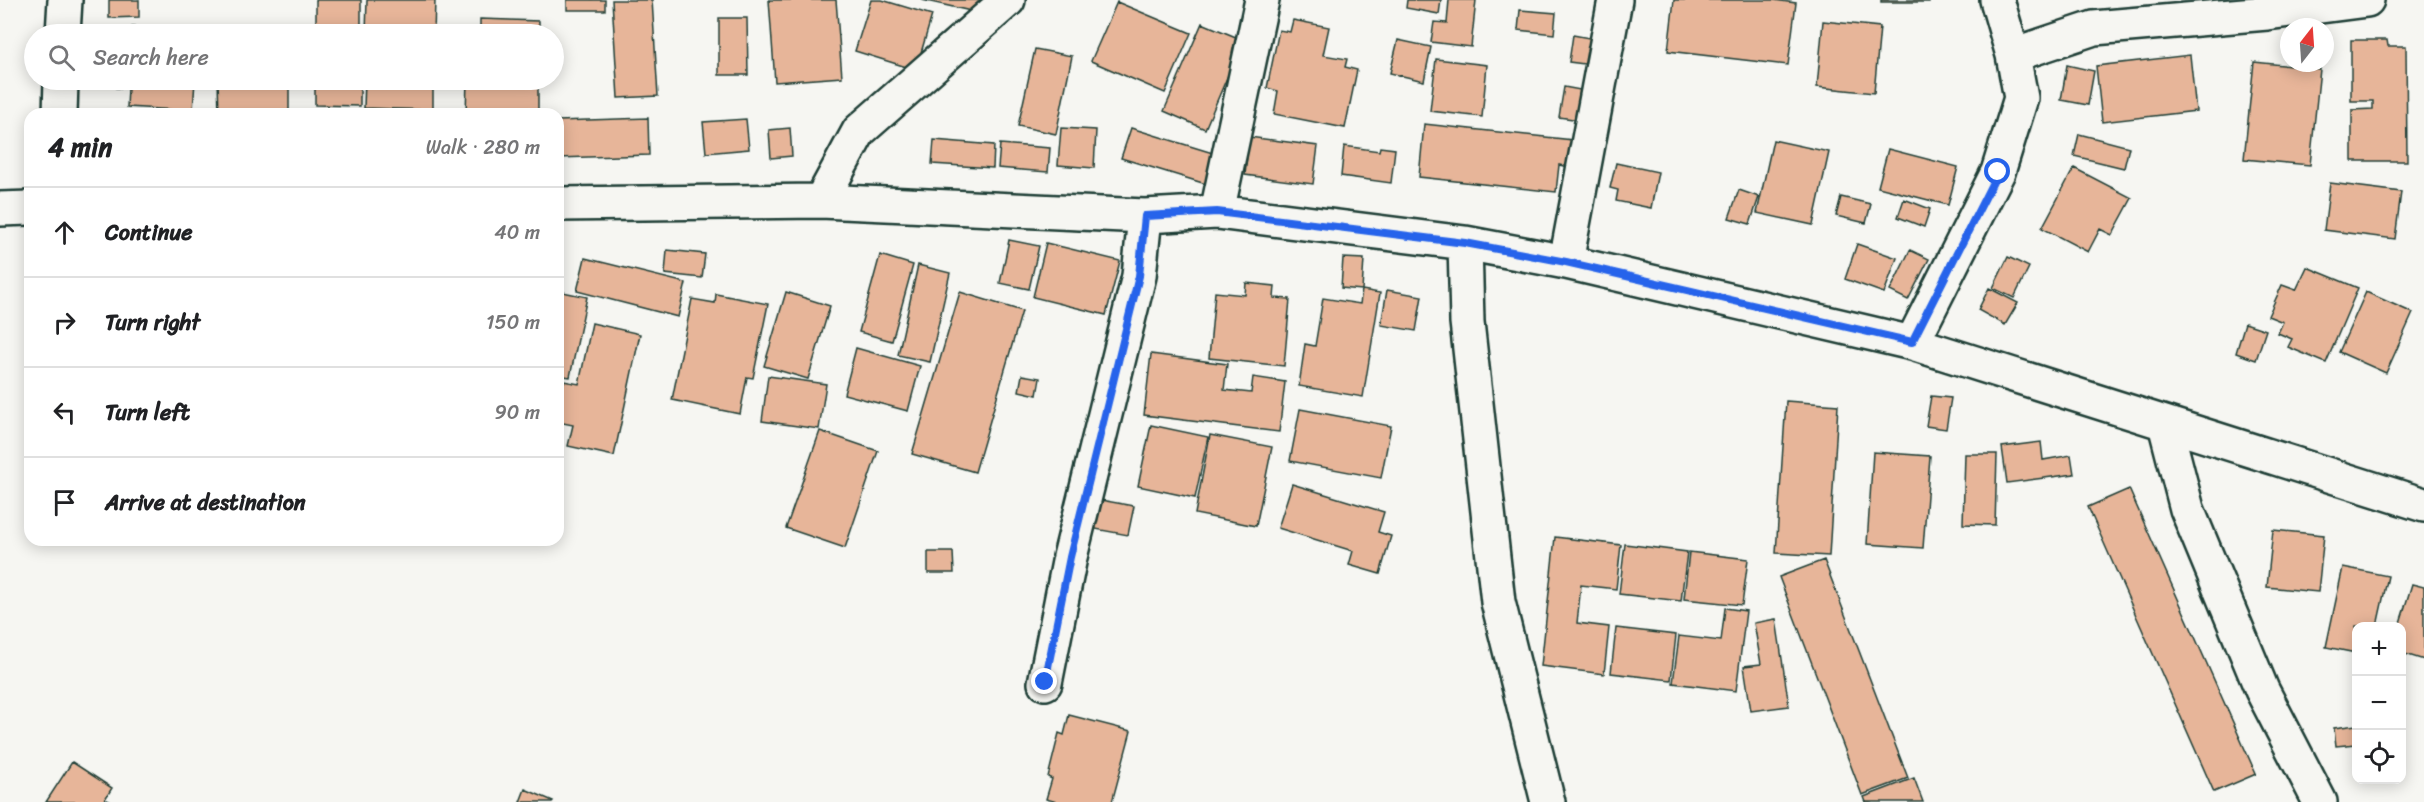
<!DOCTYPE html>
<meta charset="utf-8">
<style>
body{margin:0;font-family:Sriracha,sans-serif;background:#f2f2f2;color:#202124}
.controls{position:absolute;right:18px;bottom:18px;display:grid;overflow:hidden;border-radius:12px;box-shadow:0 3px 15px #0003}
.controls button{width:54px;height:54px;display:grid;place-items:center;padding:0;border:0;border-bottom:2px solid #e0e0e0;background:#fff;color:#202124;font:30px sans-serif}
.compass{position:absolute;left:2280px;top:18px;width:54px;height:54px;border-radius:50%;background:#fff;box-shadow:0 3px 15px #0003;rotate:17deg}
.stop{position:absolute;width:18px;height:18px;margin:-14px;border:4px solid #2563eb;border-radius:50%;background:#fff}
.stop.end{background:#2563eb;border-color:#fff;box-shadow:0 2px 6px #0008}
.list{margin:0;padding:0;list-style:none}
h2{display:flex;justify-content:space-between;align-items:center;height:78px;margin:0;padding:0 24px;font-size:26px}
h2 small{font-size:20px;font-weight:400;color:#757577}
.list li{display:grid;grid-template-columns:39px 1fr auto;gap:18px;align-items:center;box-sizing:border-box;height:90px;padding:0 24px;border-top:2px solid #e0e0e0}
.list b{display:block;font-size:22px;white-space:nowrap}
.list em{font-size:20px;font-style:normal;color:#757577}
.icon{flex:none;width:33px;height:33px;fill:none;stroke:currentColor;stroke-width:2;stroke-linecap:round;stroke-linejoin:round}
.map{position:relative;flex:none;width:2424px;height:802px;overflow:hidden}
.search{position:absolute;background:#fff;box-shadow:0 3px 15px #0003;left:24px;top:24px;width:540px;height:66px;display:flex;align-items:center;gap:15px;box-sizing:border-box;padding:0 21px;border-radius:33px;color:#757577;font-size:22px}
.panel{position:absolute;background:#fff;box-shadow:0 3px 15px #0003;left:24px;top:108px;width:540px;height:438px;border-radius:18px}
.map>svg:first-child{display:block}
.building{fill:#e7b599;stroke:#1f3d34;stroke-width:1.5}
.lines{fill:none;stroke-linecap:round;stroke-linejoin:round}
.street-casing{stroke:#1f3d34;stroke-width:38}
.street{stroke:#f6f6f2;stroke-width:33}
.route{stroke:#2563eb;stroke-width:8}
</style>
<div class="map">
<svg width="2424" height="802" viewBox="0 0 2424 802">
<rect width="100%" height="100%" fill="#f6f6f2"/>
<filter id="ink" filterUnits="userSpaceOnUse"><feTurbulence type="fractalNoise" baseFrequency=".0167" numOctaves="2"/><feDisplacementMap in="SourceGraphic" scale="12" xChannelSelector="R" yChannelSelector="G"/><feConvolveMatrix kernelMatrix="1 2 1 2 8 2 1 2 1" color-interpolation-filters="sRGB"/></filter>
<g filter="url(#ink)">
<!-- building -->
<path class="building" d="M109,0H139V17L109,18Z
M316,0H361V34H316Z
M367,0H435L434,34H366Z
M567,0H605V10H567Z
M612,0H652L658,96L618,98Z
M769,0H836L842,77L775,82Z
M871,0H882L932,15L916,70L855,51Z
M922,0H983L980,13Z
M1407,0H1441L1439,14L1406,8Z
M1449,0H1476L1471,47L1431,42L1434,22L1447,23Z
M1674,0H1774L1796,3L1788,65L1668,51Z
M1881,0H1929V2H1881Z
M1117,2L1191,33L1165,93L1091,61Z
M1520,10L1556,13L1554,34L1518,30Z
M719,18H747L748,75H719Z
M480,19L539,21V34H480Z
M1293,20L1329,27L1323,55L1347,59L1345,67L1357,70L1345,128L1274,114L1278,91L1267,88L1279,30L1290,32Z
M1823,21L1880,27L1874,93L1817,87Z
M1202,23L1243,40L1205,129L1164,111Z
M132,27L198,32V34H131Z
M1573,35L1595,39L1592,65L1569,62Z
M1398,40L1431,47L1424,81L1390,73Z
M2351,40H2387L2388,46H2406L2407,161H2352V110L2373,109V101H2351Z
M1035,49L1072,56L1056,134L1018,126Z
M2190,55L2196,111L2102,122L2096,66Z
M1436,59L1487,65L1482,117L1430,111Z
M2254,62L2320,69L2310,165L2244,159Z
M2067,65L2094,71L2088,105L2061,100Z
M117,80H195L193,111L127,107L128,88H116Z
M218,80H289V114H219Z
M315,80H360V106L315,105Z
M365,80H433V110L364,108Z
M467,80H538V114H466Z
M1564,87L1586,91L1580,120L1559,117Z
M648,118L649,155L558,158V121Z
M746,119L749,149L706,153L703,122Z
M1424,124L1573,140L1569,167L1559,165L1556,192L1419,177Z
M790,128L792,156L771,158L769,130Z
M1061,128L1096,130L1094,168L1058,165Z
M1131,128L1216,154L1206,184L1121,158Z
M2079,134L2129,147L2124,168L2074,156Z
M1249,137L1318,146L1313,184L1245,175Z
M934,140L994,145L993,168L932,164Z
M1773,140L1829,152L1813,225L1757,213Z
M1000,144L1050,148L1048,172L998,168Z
M1344,146L1379,151L1380,147L1395,149L1391,183L1341,176Z
M1888,149L1958,167L1948,205L1878,187Z
M1616,163L1658,172L1651,208L1616,201L1618,190L1610,188Z
M2074,168L2132,198L2112,235L2100,229L2088,252L2042,228Z
M2330,183L2401,192L2395,239L2324,230Z
M1739,190L1759,197L1750,224L1729,218Z
M1841,197L1871,204L1866,223L1836,216Z
M1904,199L1930,209L1924,227L1898,217Z
M1009,240L1039,246L1029,289L1000,283Z
M1046,243L1120,261L1106,315L1033,297Z
M1857,244L1897,258L1884,293L1845,279Z
M667,250L705,254L702,278L665,274Z
M1910,250L1929,259L1908,300L1890,291Z
M880,255L913,265L892,341L859,332Z
M2008,257L2029,267L2014,298L1993,288Z
M585,258L686,283L678,317L577,291Z
M1343,258L1364,259L1362,290L1341,288Z
M918,265L950,273L930,362L898,355Z
M2307,267L2358,288L2326,363L2288,347L2292,339L2278,333L2283,322L2268,316L2282,285L2296,290Z
M1246,283L1275,286L1274,298L1290,299L1284,366L1209,358L1215,292L1245,295Z
M1989,288L2018,303L2005,325L1978,310Z
M1362,290L1380,293L1363,397L1299,386L1305,344L1315,346L1323,298L1360,304Z
M1387,290L1422,296L1416,331L1381,325Z
M558,291L587,297L570,377L558,375Z
M786,292L830,306L808,379L764,366Z
M960,292L1022,311L975,472L912,454Z
M2366,292L2413,313L2386,373L2339,352Z
M716,294L768,304L753,378L747,377L740,414L672,400L692,299L715,303Z
M592,323L640,334L614,456L568,446L573,425L558,422V380L579,384Z
M2245,323L2266,330L2256,360L2236,353Z
M856,348L920,366L908,411L844,394Z
M1151,354L1227,364L1224,390L1251,393L1253,377L1285,382L1279,432L1144,415Z
M1022,375L1040,378L1037,395L1019,391Z
M768,376L826,384L819,429L762,421Z
M1931,396L1951,398L1946,429L1926,426Z
M1786,401L1838,405L1829,556L1776,553Z
M1300,409L1391,426L1381,478L1290,461Z
M1151,425L1208,437L1195,498L1138,486Z
M820,431L878,451L845,548L786,528Z
M1210,435L1272,447L1256,526L1195,514Z
M2041,442L2043,460L2071,455L2074,474L2007,483L2002,447Z
M1873,452L1930,456L1923,548L1867,544Z
M1965,454H1997L1995,525L1963,524Z
M1292,484L1384,512L1378,532L1391,536L1380,574L1349,565L1353,551L1278,528Z
M2129,489L2256,774L2214,792L2088,507Z
M1095,499L1134,506L1128,535L1090,528Z
M2273,530L2324,535L2318,592L2267,587Z
M1555,537L1621,545L1616,589L1581,585L1577,623L1609,627L1604,674L1541,666Z
M1625,544L1687,552L1681,601L1619,594Z
M928,552H953L954,573H928Z
M1689,552L1748,559L1742,605L1684,599Z
M1824,560L1908,778L1862,795L1779,577Z
M2343,567L2388,576L2377,626H2356V653L2326,647Z
M2412,584L2424,587V660L2402,653V626H2399Z
M1725,608L1746,611L1736,691L1673,683L1679,636L1721,641Z
M1776,619L1789,706L1751,711L1744,666L1761,664L1754,623Z
M1616,628L1676,635L1671,680L1611,673Z
M1069,715L1131,731L1112,802H1057L1046,799L1052,779L1048,777L1059,733L1064,735Z
M2356,725V744L2336,746L2334,728Z
M72,762L112,788L105,799L111,802H46Z
M1914,778L1923,802H1866L1864,797Z
M525,789L553,801L552,802H520Z"/>
<g class="lines">
<defs>
<path id="street" d="M63,34L65,0
M2013,55L2094,28L2267,13L2367,0
M60,114L61,80
M821,201L859,131L1008,0
M558,204L821,201L1145,216L1217,212L1465,243L1566,262L1912,343L2424,505
M0,209L30,208
M1217,212L1262,0
M1465,243L1467,322L1498,602L1548,802
M1566,262L1615,0
M1912,343L1998,172L2021,98L2013,55L1997,0
M2165,424L2187,509L2262,690L2320,802
M1045,683L1070,557L1139,276L1145,216"/>
</defs>
<!-- street casing -->
<use href="#street" class="street-casing"/>
<!-- street -->
<use href="#street" class="street"/>
</g>
</g>
<g class="lines" filter="url(#ink)">
<!-- route -->
<path class="route" d="M1045,682L1070,557L1139,276L1145,216L1217,212L1465,243L1566,262L1912,342L1998,172"/>
</g>
</svg>
<div class="controls">
<button>+</button>
<button>−</button>
<button><svg class="icon" aria-label="locate" viewBox="0 0 24 24"><circle cx="12" cy="12" r="6"/><path d="M12 2v4M12 18v4M2 12h4M18 12h4"/></svg></button>
</div>
<svg class="compass" viewBox="-18 -18 36 36"><path d="M0-13l5 13h-10z" fill="#e53935"/><path d="M0 13l5-13h-10z" fill="#757577"/></svg>
<div class="stop" style="left:1998px;top:172px"></div>
<div class="stop end" style="left:1045px;top:682px"></div>
<div class="search"><svg class="icon" aria-label="search" viewBox="0 0 24 24"><circle cx="10" cy="10" r="6"/><path d="M15 15l6 6"/></svg>Search here</div>
<section class="panel">
<h2>4 min<small>Walk · 280 m</small></h2>
<ul class="list">
<li><svg class="icon" aria-label="ahead" viewBox="0 0 24 24"><path d="M12 20V5M6 11l6-6 6 6"/></svg><div><b>Continue</b></div><em>40 m</em></li>
<li><svg class="icon" aria-label="right" viewBox="0 0 24 24"><path d="M7 20v-9h11M14 6l5 5-5 5"/></svg><div><b>Turn right</b></div><em>150 m</em></li>
<li><svg class="icon" aria-label="left" viewBox="0 0 24 24"><path d="M17 20v-9H6M10 6l-5 5 5 5"/></svg><div><b>Turn left</b></div><em>90 m</em></li>
<li><svg class="icon" aria-label="arrive" viewBox="0 0 24 24"><path d="M6 21V4h12l-3 4 3 4H6"/></svg><div><b>Arrive at destination</b></div></li>
</ul>
</section>
</div>
